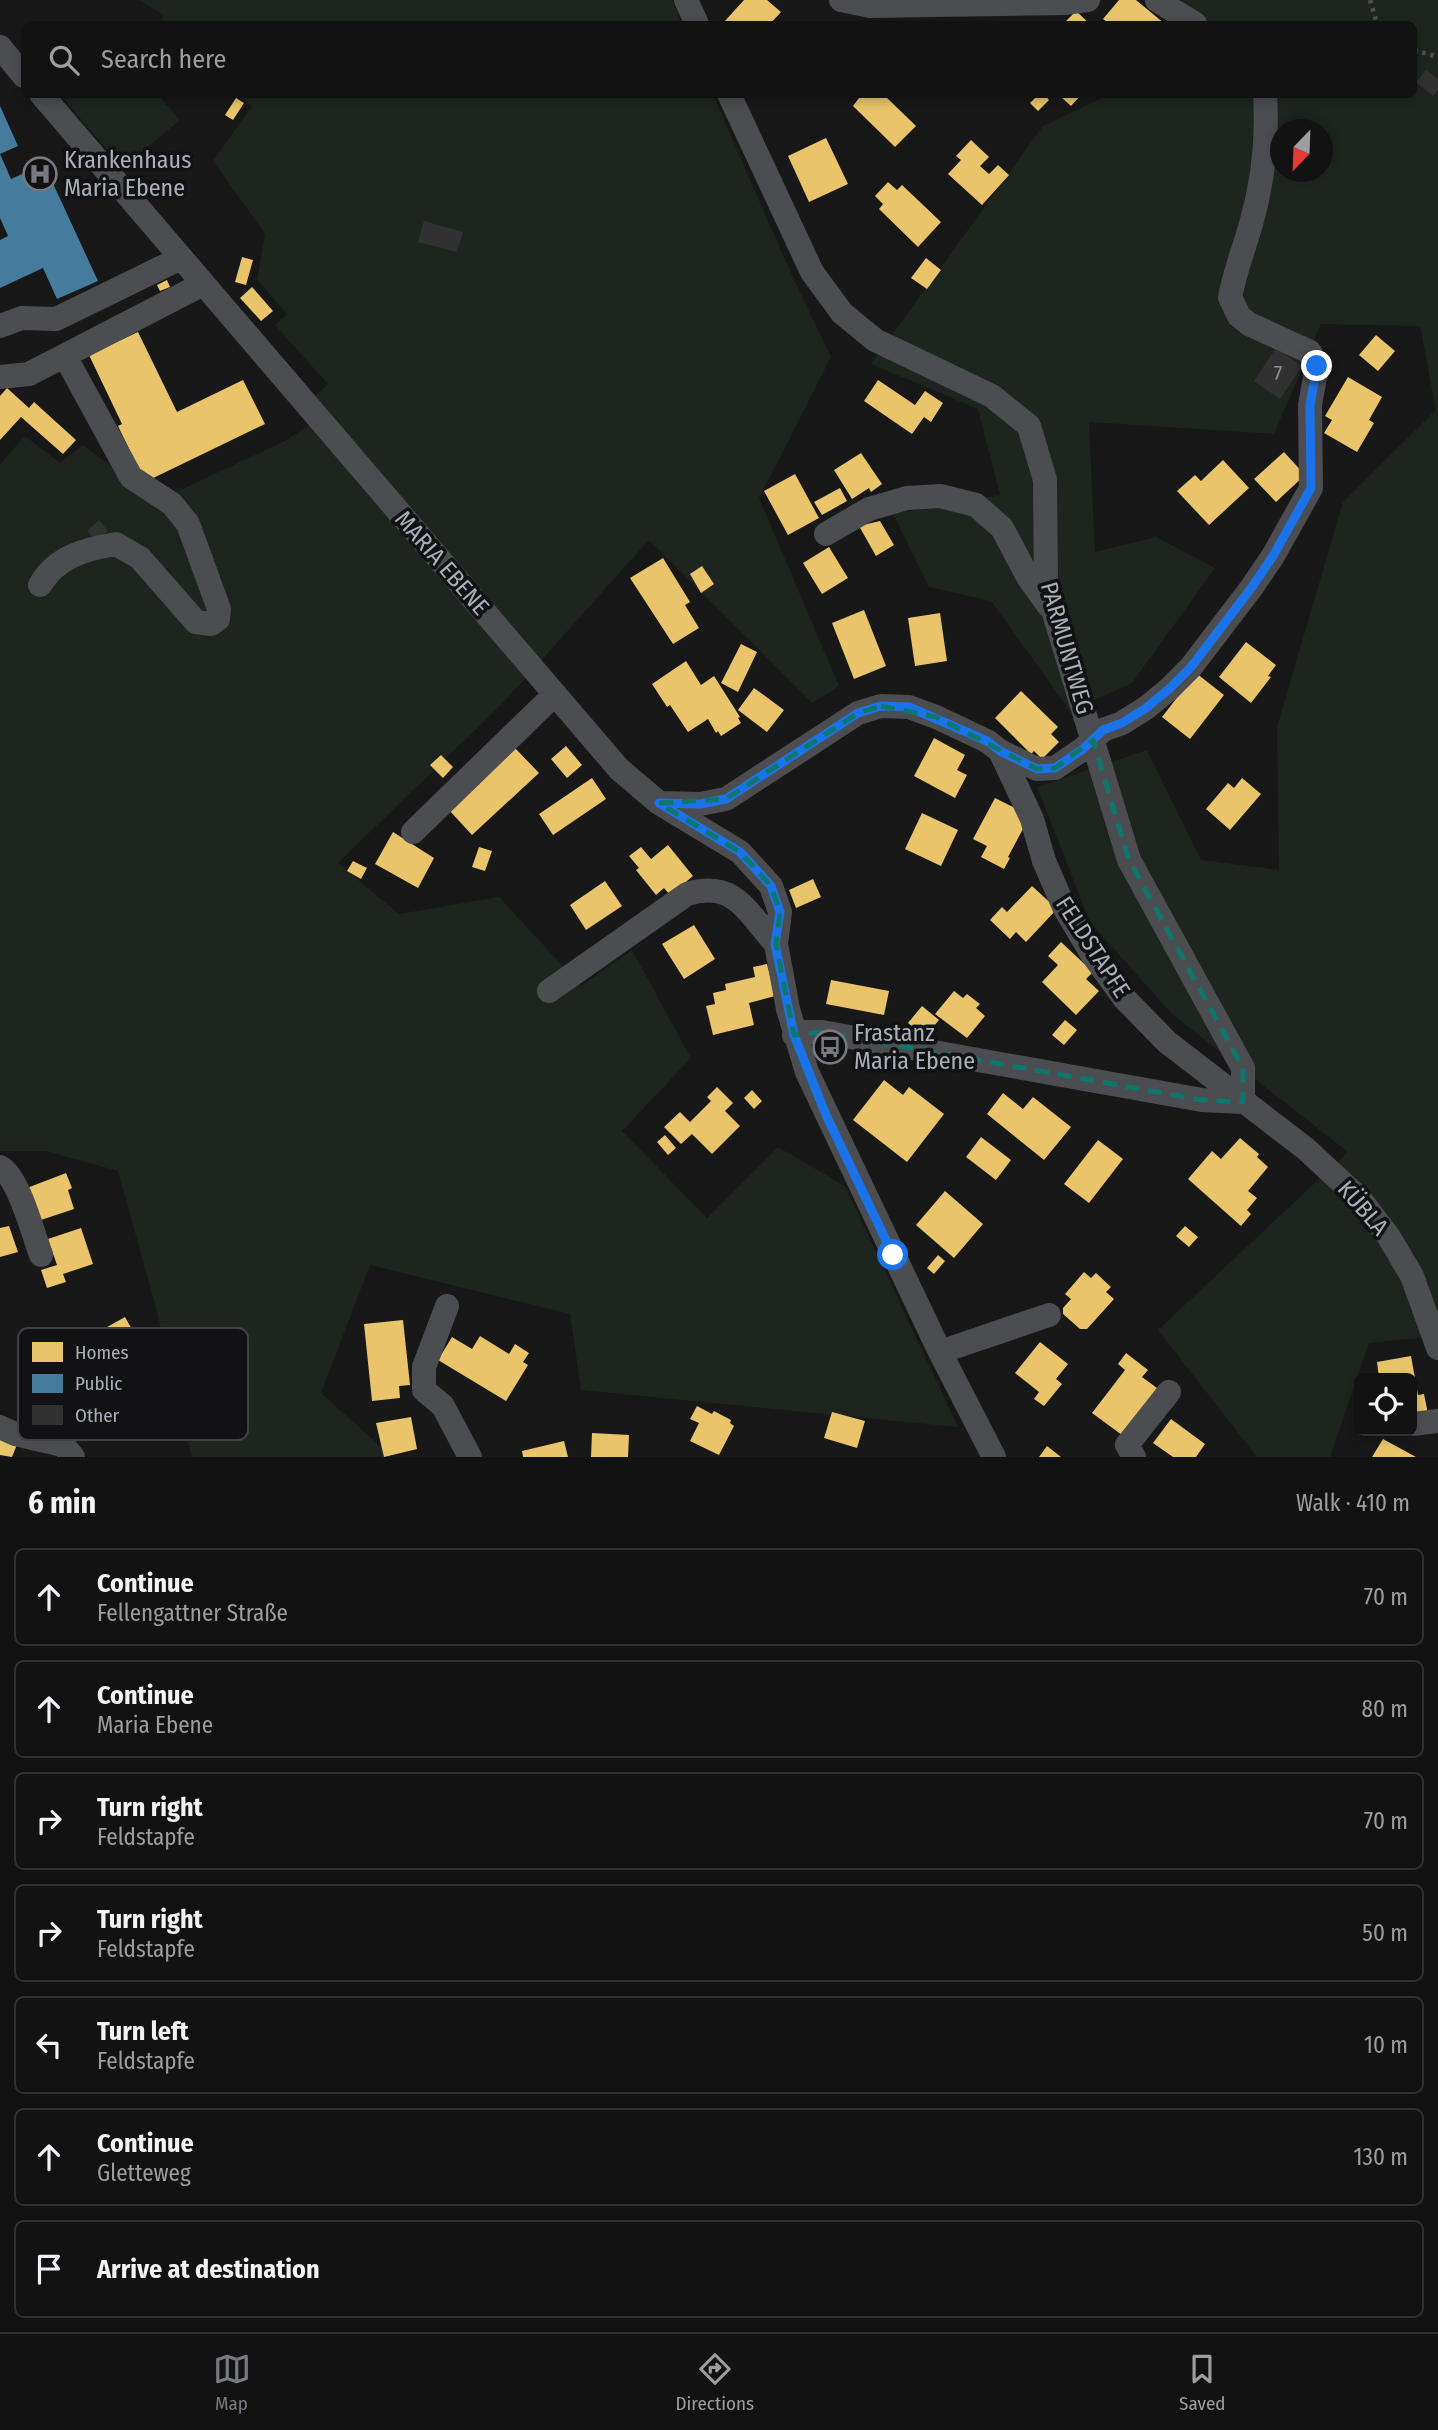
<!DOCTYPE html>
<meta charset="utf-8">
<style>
body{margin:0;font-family:"Fira Sans Condensed",sans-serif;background:#1b1b1b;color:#f1f3f6}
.controls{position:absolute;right:21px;bottom:21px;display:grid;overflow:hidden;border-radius:10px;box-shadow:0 4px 10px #0003}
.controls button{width:63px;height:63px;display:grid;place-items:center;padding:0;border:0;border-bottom:2px solid #313232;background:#121212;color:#f1f3f6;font:35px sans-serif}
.compass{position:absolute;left:1270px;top:119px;width:63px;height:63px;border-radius:50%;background:#121212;box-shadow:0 4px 10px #0003;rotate:203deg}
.stop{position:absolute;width:21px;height:21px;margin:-16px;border:5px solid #1a73e8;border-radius:50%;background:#fff}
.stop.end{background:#1a73e8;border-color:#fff;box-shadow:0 2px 7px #0008}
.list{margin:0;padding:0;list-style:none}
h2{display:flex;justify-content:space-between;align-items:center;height:91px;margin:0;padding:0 28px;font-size:30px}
h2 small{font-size:23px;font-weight:400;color:#9c9e9f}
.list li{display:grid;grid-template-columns:46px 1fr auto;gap:21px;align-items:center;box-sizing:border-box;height:98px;margin:0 14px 14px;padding:0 14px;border:2px solid #313232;border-radius:10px}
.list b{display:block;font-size:26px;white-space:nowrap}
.list p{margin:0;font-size:23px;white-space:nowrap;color:#9c9e9f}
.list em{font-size:23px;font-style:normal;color:#9c9e9f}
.icon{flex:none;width:38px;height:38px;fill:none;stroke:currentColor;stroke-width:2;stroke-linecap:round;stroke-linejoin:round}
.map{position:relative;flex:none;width:1438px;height:1457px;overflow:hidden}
.search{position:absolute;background:#121212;box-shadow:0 4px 10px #0003;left:21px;right:21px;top:21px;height:77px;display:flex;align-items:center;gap:18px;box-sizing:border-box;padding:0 24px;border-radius:10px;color:#9c9e9f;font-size:26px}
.sheet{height:875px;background:#121212}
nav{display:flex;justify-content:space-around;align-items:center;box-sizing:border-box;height:98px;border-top:2px solid #313232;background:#121212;font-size:19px;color:#9c9e9f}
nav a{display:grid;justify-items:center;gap:4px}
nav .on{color:#777a80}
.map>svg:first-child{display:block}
.green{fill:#1e251f;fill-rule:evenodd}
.homes{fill:#e9c46a}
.public{fill:#457b9d}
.building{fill:#313132}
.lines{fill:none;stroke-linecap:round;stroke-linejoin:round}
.path{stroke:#4e4f52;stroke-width:4.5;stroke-dasharray:3.5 5;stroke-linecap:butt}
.minor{stroke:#4c4d51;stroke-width:24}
.route{stroke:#1a73e8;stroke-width:9}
.marked{fill:none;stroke:#0f766e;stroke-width:5;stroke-dasharray:14 9;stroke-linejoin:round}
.labels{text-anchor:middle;stroke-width:7;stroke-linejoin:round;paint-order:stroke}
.number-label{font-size:21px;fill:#8c9096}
.poi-label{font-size:24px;fill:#aaafb8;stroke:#121214;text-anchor:start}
.street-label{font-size:24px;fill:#aaafb8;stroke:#121214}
.key{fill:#121214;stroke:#404145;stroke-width:2}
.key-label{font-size:19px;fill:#aaafb8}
</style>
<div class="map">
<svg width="1438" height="1457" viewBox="0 0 1438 1457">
<rect width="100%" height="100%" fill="#181818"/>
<!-- green -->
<path class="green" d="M139,0H672L682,24H159L164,15Z
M1182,0H1438V1336L1369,1343L1330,1457H1257L1158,1330L1348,1152L1172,1014L1090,922L1037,787L1147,750L1201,860L1279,870L1277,727L1343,502L1436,410L1420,326L1321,324L1274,434L1089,422L1095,552L1156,537L1215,568L1132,683L1070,711L991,601L929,587L893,514L1000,495L978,409L871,364L1043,126L1108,95L1414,94V24H1167ZM1280,130H1322V172H1280Z
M60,95H158L180,120L123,168Z
M236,95H713L790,271L831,357L759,498L839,686L812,703L649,540L501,705L338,863L399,914L499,897L581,986L632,950L691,1058L622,1131L707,1218L778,1147L845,1186L958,1427L581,1390L570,1314L370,1265L321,1393L390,1455V1457H192L155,1304L118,1171L46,1151H0V464L25,436L60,463L83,445L157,501L285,441L326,414L315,396L328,384L275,325L287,314L257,280L265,234L213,161L252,106Z"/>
<!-- homes -->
<path class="homes" d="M744,0H767L781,12L770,24H727L724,22Z
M1119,0H1136L1165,24H1110L1103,19Z
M1076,11L1090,24H1063Z
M862,94H883L916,126L895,147L853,106Z
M1039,94H1044L1049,100L1038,111L1030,103Z
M1064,94H1082L1071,106L1061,97Z
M236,98L244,103L233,120L225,115Z
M826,138L848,184L809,202L788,156Z
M971,140L989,157L980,166L989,174L998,165L1009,175L982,205L948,174L961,160L956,156Z
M888,182L897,190L902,185L941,222L918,247L879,209L883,204L875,196Z
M242,257L253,260L246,285L235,282Z
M926,258L941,270L927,289L911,278Z
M167,280L170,287L160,291L157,285Z
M252,287L273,311L261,321L240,298Z
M138,332L177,412L243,380L265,424L145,482L118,426L122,424L89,355Z
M1376,335L1395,351L1378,371L1359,355Z
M1348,377L1382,397L1369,420L1374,423L1357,452L1324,433L1332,420L1325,416Z
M878,380L915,405L925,391L943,403L931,422L924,417L912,434L864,401Z
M7,388L29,408L34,402L76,440L63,454L21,417L0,440V396Z
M1284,452L1305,475L1276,502L1254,479Z
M861,453L882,484L871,492L869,488L852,499L834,470Z
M1223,460L1249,488L1209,525L1177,491L1195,475L1201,481Z
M795,474L819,518L788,535L764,491Z
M840,488L847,501L822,515L814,502Z
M880,521L894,545L876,556L859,526Z
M829,547L848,578L822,594L803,563Z
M663,558L690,602L685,605L699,628L673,644L630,578Z
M702,566L714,584L701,593L690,574Z
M864,610L886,666L854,679L832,623Z
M940,613L947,661L915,666L908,618Z
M1246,642L1276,665L1268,676L1271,677L1251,703L1219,677Z
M741,644L757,652L738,692L721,683Z
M686,661L701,685L714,676L740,717L738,718L741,723L721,736L718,731L716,733L708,719L688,732L670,705L667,707L652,684Z
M1196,673L1224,695L1190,739L1162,717Z
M754,688L784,710L767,732L738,710Z
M1021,691L1058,727L1051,734L1059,742L1042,759L1034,751L1031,754L995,718Z
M934,738L965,755L957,770L967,775L955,798L914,776Z
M566,746L582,765L567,778L551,759Z
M515,748L539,773L472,835L449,810Z
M441,755L453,767L443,778L430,765Z
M592,778L606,799L553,835L539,814Z
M1242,778L1261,794L1230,830L1206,809L1228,783L1234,788Z
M995,798L1025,813V825L1008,857L1010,858L1004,869L981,857L987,846L973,839Z
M922,813L958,830L941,866L905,849Z
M393,832L434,858L418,888L375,864Z
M668,845L693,876L670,895L664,888L656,895L636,870L639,868L629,856L641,847L651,859Z
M479,847L492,851L485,871L472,867Z
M353,861L367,868L361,879L347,871Z
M813,879L821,897L796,908L789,890Z
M605,881L622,906L586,930L570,905Z
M1032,886L1057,909L1026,942L1016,932L1010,939L990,920L1002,907L1007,912Z
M694,925L715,959L684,979L662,944Z
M1061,942L1093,972L1086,979L1099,991L1076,1015L1042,982L1058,965L1048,956Z
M767,964L775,996L749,1003L754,1025L713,1035L706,1006L715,1004L713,993L726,990L725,984L755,977L753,967Z
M831,980L889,991L884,1015L826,1004Z
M954,991L963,998L967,994L980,1004L976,1008L985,1016L967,1038L935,1014Z
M922,1006L939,1020L925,1037L908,1023Z
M1065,1020L1077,1030L1064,1045L1052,1035Z
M884,1080L903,1095L909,1087L944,1114L907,1162L853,1120Z
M717,1087L733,1103L725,1111L740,1126L712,1154L692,1134L681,1144L664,1127L680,1112L690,1122L711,1101L707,1097Z
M752,1090L762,1101L754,1109L744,1098Z
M1003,1093L1023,1109L1033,1097L1071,1127L1044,1160L987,1114Z
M665,1135L676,1148L668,1155L657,1142Z
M981,1137L1011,1160L996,1180L966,1157Z
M1240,1138L1259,1154L1257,1157L1268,1167L1248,1191L1257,1198L1247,1210L1251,1214L1241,1226L1188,1179L1212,1151L1221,1159Z
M1098,1140L1123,1159L1089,1203L1064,1184Z
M66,1173L72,1188L68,1190L74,1209L38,1221L27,1188Z
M945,1191L983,1224L954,1258L916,1225Z
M9,1226L18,1252L0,1257V1228Z
M1185,1226L1198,1237L1189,1247L1176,1236Z
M81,1228L93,1264L63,1274L66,1282L47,1288L41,1270L57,1265L48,1239Z
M938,1255L945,1261L934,1274L927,1268Z
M1084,1272L1091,1278L1096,1273L1111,1287L1106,1292L1114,1299L1087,1329H1080L1063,1314V1308L1071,1299L1065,1294Z
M125,1317L155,1370L152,1372L167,1400L139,1417L122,1387L109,1395L84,1351L103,1335L100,1331Z
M403,1320L410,1385L399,1386L400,1398L372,1401L364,1324Z
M480,1336L509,1354L515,1344L529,1353L523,1362L528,1365L506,1401L438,1360L452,1337L472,1349Z
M1040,1342L1068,1364L1056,1379L1062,1384L1044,1406L1034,1399L1039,1392L1015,1373Z
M1126,1353L1148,1370L1142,1377L1157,1388L1122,1435L1092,1413L1125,1370L1118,1364Z
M1411,1356L1418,1395L1424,1394L1428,1414L1412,1417V1378H1379L1377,1362Z
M697,1406L712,1414L714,1411L731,1420L730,1423L734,1426L719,1455L690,1441L699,1423L690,1419Z
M832,1412L865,1421L857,1448L824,1438Z
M411,1417L417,1449L384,1457L376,1423Z
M1171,1419L1205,1444L1196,1457H1173L1153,1443Z
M592,1433L629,1435L628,1457H591Z
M0,1435L18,1442L12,1457L0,1455Z
M1383,1439L1416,1457H1372Z
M564,1441L568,1457H523L522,1451Z
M1047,1446L1061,1457H1039Z"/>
<!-- public -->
<path class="public" d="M0,106L18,146L0,154L11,179L44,164L98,281L57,299L43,268L0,288V240L8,236L0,218Z"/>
<!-- building -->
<path class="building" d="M1426,70L1438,79V90L1433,96L1416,82Z
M424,221L463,232L457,252L418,242Z
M1276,348L1302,366L1280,399L1254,381Z
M99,520L108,531L96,541L87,531Z"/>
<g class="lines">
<!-- path -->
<path class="path" d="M1370,0L1377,24
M1414,50L1438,57"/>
<!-- minor -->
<path class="minor" d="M686,0L697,24
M841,0L870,6L1064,3L1088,0
M1157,0L1195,24
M0,47L24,76
M41,94L619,769L659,803L740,852L771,886L780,912L776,944L788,1009L807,1072L940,1352L994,1457
M729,94L812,272L842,313L875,340L992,396L1029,426L1045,480L1046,587L1129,860L1243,1068V1102
M0,326L22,318L56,319L181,258
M0,377L29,374L203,284
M826,534L869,509L907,498L940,496L976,505L1002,528L1028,577L1048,605
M40,585C57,556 86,549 116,544L140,558L196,622L211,624L218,619L219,609L188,524L172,504L131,477L65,356
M1000,751L1032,819L1044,861L1064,907L1092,954L1124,998L1167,1042L1306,1149L1360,1199L1389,1237L1412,1276L1438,1348
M660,803L700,804L726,799L858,713L881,706L909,707L936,717L987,741L1000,751L1037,769L1055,768L1083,749L1103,730L1122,723L1146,708L1169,689L1191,667L1252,587L1273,556L1311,488L1310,405L1317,366L1310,352L1249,324L1239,316L1230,297C1235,272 1244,248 1251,224C1263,182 1268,138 1265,94
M413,832L555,694
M549,991L687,894C735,879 747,913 776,944
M794,1035L807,1032H822L1202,1100L1243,1102
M0,1167C19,1177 33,1234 41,1255
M447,1306L424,1367V1390L443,1406L470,1457
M940,1352L1049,1315
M1413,1424L1438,1421
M0,1427L15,1434L63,1445L73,1457
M1134,1457L1127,1445L1169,1392"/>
</g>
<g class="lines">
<!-- route -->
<path class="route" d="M893,1255L826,1115L794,1035L775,944L780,912L771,886L740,852L659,803L700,804L726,799L858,713L881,706L909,707L987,741L1000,751L1037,769L1055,768L1083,749L1103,730L1122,723L1146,708L1169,689L1191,667L1252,587L1273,556L1311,488L1310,405L1317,366"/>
</g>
<!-- marked area -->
<path class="marked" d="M881,706L936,717L1037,769L1055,768L1093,740L1129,860L1243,1068V1102L1202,1100L822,1032L794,1035L776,944L780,912L771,886L740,852L659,803L726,799L858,713Z"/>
<!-- icons -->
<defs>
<symbol id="hospital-ring" viewBox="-11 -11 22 22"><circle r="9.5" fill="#121214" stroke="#777a80" stroke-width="1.5"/><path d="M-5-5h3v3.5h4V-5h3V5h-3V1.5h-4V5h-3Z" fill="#777a80"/></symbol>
<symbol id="bus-ring" viewBox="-11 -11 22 22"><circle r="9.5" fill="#121214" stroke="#777a80" stroke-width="1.5"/><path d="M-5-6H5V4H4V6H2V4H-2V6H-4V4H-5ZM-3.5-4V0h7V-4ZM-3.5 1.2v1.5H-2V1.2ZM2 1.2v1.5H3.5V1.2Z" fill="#777a80"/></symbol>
</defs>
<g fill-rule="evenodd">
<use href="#hospital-ring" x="21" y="155" width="38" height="38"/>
<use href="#bus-ring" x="811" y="1028" width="38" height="38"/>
</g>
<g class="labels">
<!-- number labels -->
<g class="number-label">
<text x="1278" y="380">7</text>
</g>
<!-- poi labels -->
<g class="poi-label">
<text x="64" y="168">Krankenhaus<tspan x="64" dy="28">Maria Ebene</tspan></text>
<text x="854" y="1041">Frastanz<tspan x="854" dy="28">Maria Ebene</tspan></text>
</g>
<!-- street labels -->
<g class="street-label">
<text transform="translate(442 563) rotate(49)" y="8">MARIA EBENE</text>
<text transform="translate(1067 648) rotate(74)" y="8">PARMUNTWEG</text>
<text transform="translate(1093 947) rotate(57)" y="8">FELDSTAPFE</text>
<text transform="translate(1363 1208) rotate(49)" y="8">KÜBLA</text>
</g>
</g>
<!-- legend -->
<rect x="18" y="1328" width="230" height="112" rx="10" class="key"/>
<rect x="32" y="1342" width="31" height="20" fill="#e9c46a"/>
<rect x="32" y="1374" width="31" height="19" fill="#457b9d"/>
<rect x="32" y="1405" width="31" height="20" fill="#313132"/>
<g class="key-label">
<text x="75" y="1359">Homes</text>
<text x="75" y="1390">Public</text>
<text x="75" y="1422">Other</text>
</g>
</svg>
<div class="controls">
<button><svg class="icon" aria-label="locate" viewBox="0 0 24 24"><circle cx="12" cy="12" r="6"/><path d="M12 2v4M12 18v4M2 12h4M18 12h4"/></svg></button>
</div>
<svg class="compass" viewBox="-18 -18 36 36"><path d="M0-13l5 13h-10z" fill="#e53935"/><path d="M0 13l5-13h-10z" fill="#9c9e9f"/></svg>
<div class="stop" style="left:893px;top:1255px"></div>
<div class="stop end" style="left:1317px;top:366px"></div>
<div class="search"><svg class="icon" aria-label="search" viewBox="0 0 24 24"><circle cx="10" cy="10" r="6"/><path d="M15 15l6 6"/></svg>Search here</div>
</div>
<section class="sheet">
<h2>6 min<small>Walk · 410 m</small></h2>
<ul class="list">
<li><svg class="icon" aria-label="ahead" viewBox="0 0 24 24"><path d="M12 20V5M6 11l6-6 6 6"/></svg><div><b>Continue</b><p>Fellengattner Straße</p></div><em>70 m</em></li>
<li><svg class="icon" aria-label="ahead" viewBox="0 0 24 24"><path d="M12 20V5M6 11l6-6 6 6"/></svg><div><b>Continue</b><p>Maria Ebene</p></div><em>80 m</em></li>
<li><svg class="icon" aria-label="right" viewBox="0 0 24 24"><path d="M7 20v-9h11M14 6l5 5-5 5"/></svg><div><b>Turn right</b><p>Feldstapfe</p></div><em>70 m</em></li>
<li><svg class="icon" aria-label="right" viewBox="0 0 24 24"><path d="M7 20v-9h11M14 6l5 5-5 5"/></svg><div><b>Turn right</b><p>Feldstapfe</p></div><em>50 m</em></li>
<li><svg class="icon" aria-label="left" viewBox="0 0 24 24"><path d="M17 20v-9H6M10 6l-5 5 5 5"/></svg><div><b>Turn left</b><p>Feldstapfe</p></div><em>10 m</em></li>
<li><svg class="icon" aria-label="ahead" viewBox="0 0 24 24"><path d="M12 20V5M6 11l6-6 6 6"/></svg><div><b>Continue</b><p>Gletteweg</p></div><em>130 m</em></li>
<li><svg class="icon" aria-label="arrive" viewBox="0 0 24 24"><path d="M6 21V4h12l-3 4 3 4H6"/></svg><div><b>Arrive at destination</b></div></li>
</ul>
</section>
<nav>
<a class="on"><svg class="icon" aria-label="map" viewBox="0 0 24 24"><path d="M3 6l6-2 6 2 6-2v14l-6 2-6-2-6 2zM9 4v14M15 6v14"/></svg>Map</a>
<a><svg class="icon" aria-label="directions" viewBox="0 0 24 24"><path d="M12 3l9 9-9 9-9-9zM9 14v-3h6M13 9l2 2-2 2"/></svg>Directions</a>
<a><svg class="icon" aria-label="saved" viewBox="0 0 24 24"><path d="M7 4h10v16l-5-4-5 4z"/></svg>Saved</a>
</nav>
